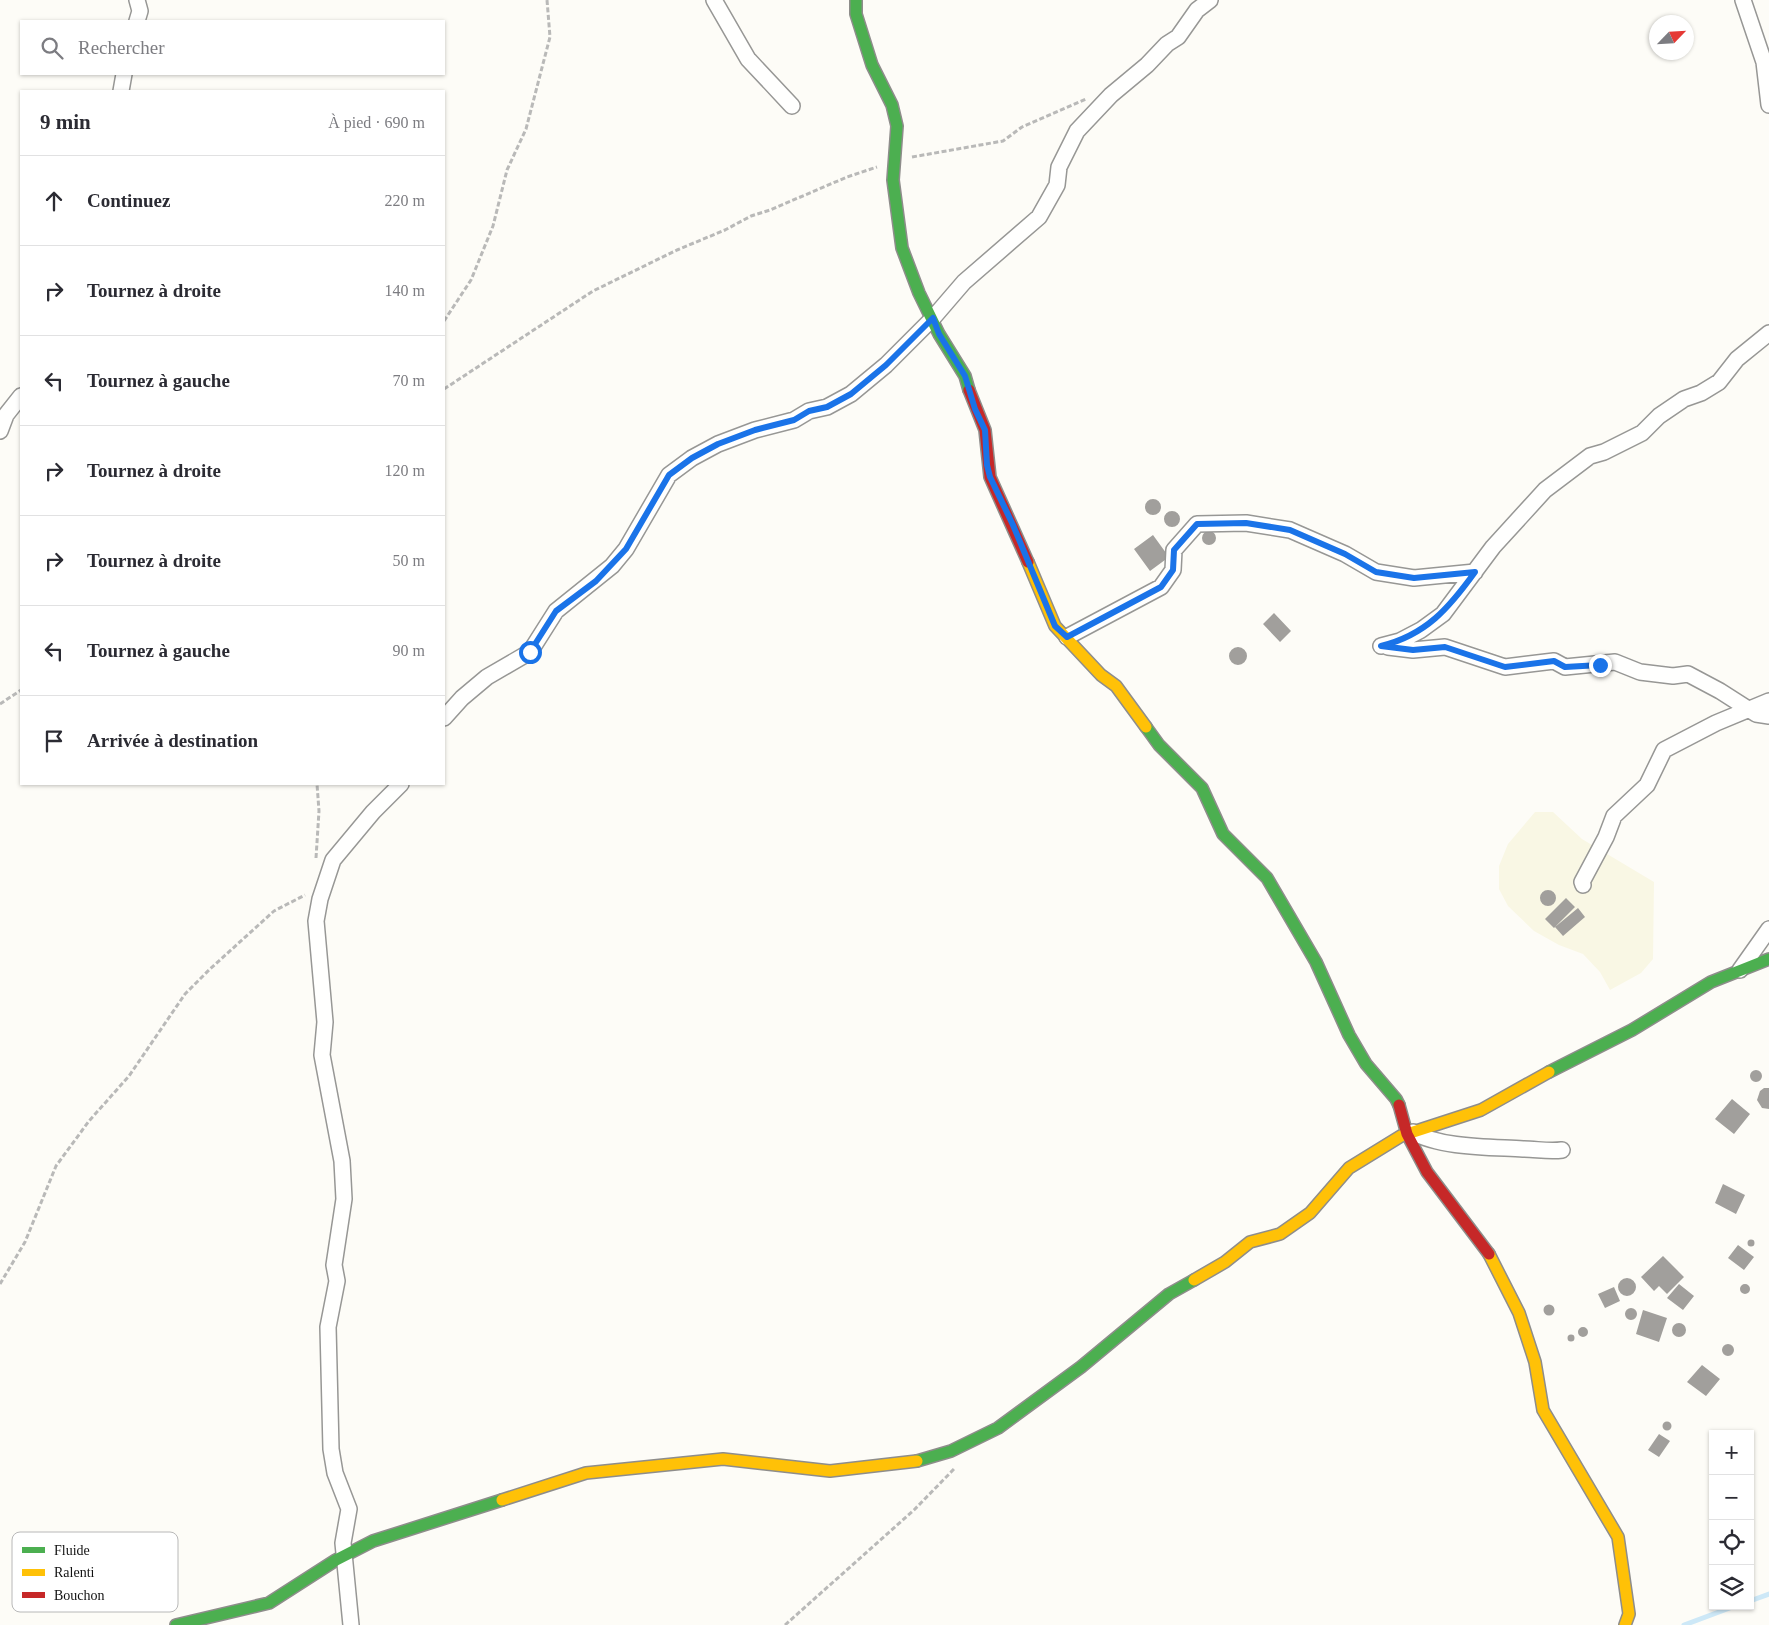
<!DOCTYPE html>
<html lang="fr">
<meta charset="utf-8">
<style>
body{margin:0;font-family:Georgia,serif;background:#f7f7f7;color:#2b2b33}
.controls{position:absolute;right:15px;bottom:15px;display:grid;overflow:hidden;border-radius:0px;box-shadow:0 1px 4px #0004}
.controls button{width:45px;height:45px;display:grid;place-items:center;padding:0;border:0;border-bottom:1px solid #e1e1e2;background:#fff;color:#2b2b33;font:25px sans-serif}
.compass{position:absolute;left:1649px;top:15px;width:45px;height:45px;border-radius:50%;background:#fff;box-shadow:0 1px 4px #0004;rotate:65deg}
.stop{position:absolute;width:15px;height:15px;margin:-11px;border:4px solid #1a73e8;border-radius:50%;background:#fff}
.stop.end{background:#1a73e8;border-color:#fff;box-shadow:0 1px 5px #0008}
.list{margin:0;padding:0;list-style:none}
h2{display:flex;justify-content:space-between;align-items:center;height:65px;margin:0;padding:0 20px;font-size:21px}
h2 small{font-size:16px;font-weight:400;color:#7c7c81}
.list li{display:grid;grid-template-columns:32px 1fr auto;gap:15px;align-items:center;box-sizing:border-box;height:90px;padding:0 20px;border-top:1px solid #e1e1e2}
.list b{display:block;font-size:19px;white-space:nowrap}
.list em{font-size:16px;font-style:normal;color:#7c7c81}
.icon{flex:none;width:28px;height:28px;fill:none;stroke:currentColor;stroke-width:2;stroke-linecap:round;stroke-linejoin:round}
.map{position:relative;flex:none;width:1769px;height:1625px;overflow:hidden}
.search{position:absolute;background:#fff;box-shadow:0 1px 4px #0004;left:20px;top:20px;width:425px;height:55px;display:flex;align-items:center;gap:12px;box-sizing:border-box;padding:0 18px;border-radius:0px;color:#7c7c81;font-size:19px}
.panel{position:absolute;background:#fff;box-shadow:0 1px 4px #0004;left:20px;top:90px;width:425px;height:695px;border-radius:0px}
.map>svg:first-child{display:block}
.farmland{fill:#f9f7e4}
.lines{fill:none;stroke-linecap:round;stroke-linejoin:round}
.stream{stroke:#cde8f7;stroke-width:5}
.building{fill:#a19f9c}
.street-casing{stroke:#979795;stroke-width:18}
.fast-casing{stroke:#8e8d8b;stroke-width:14}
.slow-casing{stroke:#8e8d8b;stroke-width:14}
.jam-casing{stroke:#8e8d8b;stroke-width:14}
.path{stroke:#b9b9b8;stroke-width:3;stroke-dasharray:5 2.5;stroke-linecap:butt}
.street{stroke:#fffffe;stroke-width:15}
.fast{stroke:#4caf50;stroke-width:11}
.slow{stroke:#ffc107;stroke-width:11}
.jam{stroke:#c62828;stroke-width:11}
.route{stroke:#1a73e8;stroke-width:6}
.key{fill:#fff;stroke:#b8b8b8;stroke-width:1}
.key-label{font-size:14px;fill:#111}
</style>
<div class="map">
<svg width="1769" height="1625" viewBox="0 0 1769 1625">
<rect width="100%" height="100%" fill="#fdfcf7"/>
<!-- farmland -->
<path class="farmland" d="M1535,812H1553L1582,839L1654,882L1653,959L1641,973L1610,990L1600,972L1583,954L1559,945L1534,931L1508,906L1499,889V866L1508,844Z"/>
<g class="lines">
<!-- stream -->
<path class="stream" d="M1750,1601L1769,1594
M1684,1625L1735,1606"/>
</g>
<!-- building -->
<path class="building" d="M1145 507a8 8 0 1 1 16 0a8 8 0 1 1-16 0Z
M1164 519a8 8 0 1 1 16 0a8 8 0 1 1-16 0Z
M1202 538a7 7 0 1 1 14 0a7 7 0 1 1-14 0Z
M1153,535L1169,557L1150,571L1134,549Z
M1274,613L1291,631L1280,642L1263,624Z
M1229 656a9 9 0 1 1 18 0a9 9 0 1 1-18 0Z
M1540 898a8 8 0 1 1 16 0a8 8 0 1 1-16 0Z
M1566,898L1575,907L1554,928L1545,919Z
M1578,908L1585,917L1563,936L1555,927Z
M1750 1076a6 6 0 1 1 12 0a6 6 0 1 1-12 0Z
M1764,1088H1769V1109L1762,1108L1757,1100L1760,1091Z
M1732,1099L1750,1114L1734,1134L1715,1119Z
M1723,1184L1745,1195L1736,1214L1715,1203Z
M1747.5 1243a3.5 3.5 0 1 1 7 0a3.5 3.5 0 1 1-7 0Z
M1738,1245L1754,1257L1744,1270L1728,1258Z
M1663,1256L1684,1277L1667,1294L1659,1286L1654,1291L1641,1277Z
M1618 1287a9 9 0 1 1 18 0a9 9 0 1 1-18 0Z
M1679,1284L1694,1296L1683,1310L1667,1298Z
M1740 1289a5 5 0 1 1 10 0a5 5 0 1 1-10 0Z
M1614,1287L1620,1301L1605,1308L1598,1294Z
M1543.5 1310a5.5 5.5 0 1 1 11 0a5.5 5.5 0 1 1-11 0Z
M1625 1314a6 6 0 1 1 12 0a6 6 0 1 1-12 0Z
M1643,1310L1667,1318L1659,1342L1636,1334Z
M1672 1330a7 7 0 1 1 14 0a7 7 0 1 1-14 0Z
M1578 1332a5 5 0 1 1 10 0a5 5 0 1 1-10 0Z
M1567.5 1338a3.5 3.5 0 1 1 7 0a3.5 3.5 0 1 1-7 0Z
M1722 1350a6 6 0 1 1 12 0a6 6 0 1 1-12 0Z
M1702,1365L1720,1379L1706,1396L1687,1382Z
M1662.5 1426a4.5 4.5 0 1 1 9 0a4.5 4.5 0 1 1-9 0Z
M1659,1434L1670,1441L1659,1457L1648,1450Z"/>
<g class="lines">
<defs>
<path id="street" d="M714,0L748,59L792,106
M1743,0L1764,62L1769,105
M137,21L140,11L137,0
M121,91L124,74
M0,431L6,415L21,396
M1067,637L1161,587L1173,570L1174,550L1197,524L1246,523L1290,530L1345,554L1376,572L1414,578L1475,572
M1381,646L1400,641L1421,630L1443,614L1493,547L1545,490L1590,456L1604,452L1642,433L1659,416L1684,399L1701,393L1719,382L1737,359L1769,333
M1388,647L1413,650L1445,647L1505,667L1554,661L1565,667L1615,662L1640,672L1673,676L1688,674L1720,691L1756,714L1769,716
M444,718L462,698L487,677L530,652L556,611L612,566L626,549L669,475L692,458L718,444L755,430L794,420L809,411L827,407L851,394L886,365L933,318L964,282L1039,217L1057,185L1059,167L1077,131L1111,95L1147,65L1167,44L1178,37L1197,10L1210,0
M1583,885L1582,882L1606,837L1614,816L1647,785L1664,750L1716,723L1769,701
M1740,970L1769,929
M1413,1132C1440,1148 1492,1147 1523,1149C1536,1149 1549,1152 1562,1150
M351,1625L343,1543L349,1509L335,1473L331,1449L328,1327L337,1281L334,1265L344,1199L342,1161L322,1055L325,1022L316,921L320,899L333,860L373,812L401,784"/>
<path id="fast" d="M856,0V14L872,65L892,105L897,126L893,180L902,248L919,293L939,334L965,376L969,390
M1146,727L1159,745L1202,788L1223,834L1267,878L1316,962L1349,1035L1366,1064L1396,1099L1399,1105
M1549,1072L1632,1030L1711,982L1769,959
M917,1461L951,1451L998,1428L1081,1367L1169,1294L1194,1280
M176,1625L269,1603L336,1560L373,1541L502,1500"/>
<path id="slow" d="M1028,562L1055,626L1101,675L1116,686L1146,727
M1489,1254L1519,1313L1535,1362L1543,1410L1618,1537L1629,1614L1625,1625
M1194,1280L1225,1262L1250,1242L1280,1234L1310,1213L1349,1168L1401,1136L1481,1110L1549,1072
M502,1500L586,1473L723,1459L830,1471L917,1461"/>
<path id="jam" d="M969,390L985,430L990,477L1028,562
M1399,1105L1407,1134L1427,1172L1489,1254"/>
</defs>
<!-- street casing -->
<use href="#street" class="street-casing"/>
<!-- fast casing -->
<use href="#fast" class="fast-casing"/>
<!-- slow casing -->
<use href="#slow" class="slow-casing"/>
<!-- jam casing -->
<use href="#jam" class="jam-casing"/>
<!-- path -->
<path class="path" d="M912,157L1003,141L1022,127L1086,99
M444,321L471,280L493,226L507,170L526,129L550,37L547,0
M444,389L593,291L677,250L725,230L751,216L770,210L847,177L877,167
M0,704L21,690
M316,858L319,811L317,784
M0,1284L25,1242L56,1166L89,1121L129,1076L185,994L210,969L274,911L305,895
M785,1625L914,1510L954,1469"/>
<!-- street -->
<use href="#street" class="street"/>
<!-- fast -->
<use href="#fast" class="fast"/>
<!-- slow -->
<use href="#slow" class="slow"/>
<!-- jam -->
<use href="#jam" class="jam"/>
</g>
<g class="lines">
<!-- route -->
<path class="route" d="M530,652L556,611L596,581L626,549L669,475L692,458L718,444L755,430L794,420L809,411L827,407L851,394L886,365L933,318L939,334L965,376L975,409L985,430L987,465L990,477L1013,525L1055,626L1067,637L1161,587L1173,570L1174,550L1197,524L1246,523L1290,530L1345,554L1376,572L1414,578L1475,572C1449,608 1426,635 1381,646L1413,650L1445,647L1505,667L1554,661L1565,667L1600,665"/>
</g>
<!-- legend -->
<rect x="12" y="1532" width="166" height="80" rx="8" class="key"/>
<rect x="22" y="1547" width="23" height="6" fill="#4caf50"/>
<rect x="22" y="1569" width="23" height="7" fill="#ffc107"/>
<rect x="22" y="1592" width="23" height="6" fill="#c62828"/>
<g class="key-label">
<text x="54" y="1555">Fluide</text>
<text x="54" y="1577">Ralenti</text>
<text x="54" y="1600">Bouchon</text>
</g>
</svg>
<div class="controls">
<button>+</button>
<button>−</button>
<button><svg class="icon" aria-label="locate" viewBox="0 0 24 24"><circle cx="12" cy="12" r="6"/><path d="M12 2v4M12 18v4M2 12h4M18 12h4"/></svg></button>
<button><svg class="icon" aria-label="layers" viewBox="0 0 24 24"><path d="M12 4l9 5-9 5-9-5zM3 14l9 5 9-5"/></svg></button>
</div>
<svg class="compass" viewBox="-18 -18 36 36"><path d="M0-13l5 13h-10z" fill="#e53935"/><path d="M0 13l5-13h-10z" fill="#7c7c81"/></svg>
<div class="stop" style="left:530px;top:652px"></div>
<div class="stop end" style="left:1600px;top:665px"></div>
<div class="search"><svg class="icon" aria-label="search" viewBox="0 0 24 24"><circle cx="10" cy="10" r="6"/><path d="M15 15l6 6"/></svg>Rechercher</div>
<section class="panel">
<h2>9 min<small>À pied · 690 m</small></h2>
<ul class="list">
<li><svg class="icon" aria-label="ahead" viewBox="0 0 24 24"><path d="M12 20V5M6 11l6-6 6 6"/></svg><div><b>Continuez</b></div><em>220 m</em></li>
<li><svg class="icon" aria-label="right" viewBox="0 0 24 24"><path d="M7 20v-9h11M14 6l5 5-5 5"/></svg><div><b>Tournez à droite</b></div><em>140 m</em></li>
<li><svg class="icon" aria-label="left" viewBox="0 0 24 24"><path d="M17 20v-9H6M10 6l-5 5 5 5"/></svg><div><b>Tournez à gauche</b></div><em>70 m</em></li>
<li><svg class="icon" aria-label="right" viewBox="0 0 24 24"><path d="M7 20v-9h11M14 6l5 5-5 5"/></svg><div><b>Tournez à droite</b></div><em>120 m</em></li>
<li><svg class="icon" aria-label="right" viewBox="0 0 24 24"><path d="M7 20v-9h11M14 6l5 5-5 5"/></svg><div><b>Tournez à droite</b></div><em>50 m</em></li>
<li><svg class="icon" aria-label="left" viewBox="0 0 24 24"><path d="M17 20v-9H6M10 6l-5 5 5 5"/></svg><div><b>Tournez à gauche</b></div><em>90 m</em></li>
<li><svg class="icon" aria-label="arrive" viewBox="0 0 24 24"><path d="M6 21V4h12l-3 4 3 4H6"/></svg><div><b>Arrivée à destination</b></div></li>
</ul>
</section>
</div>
